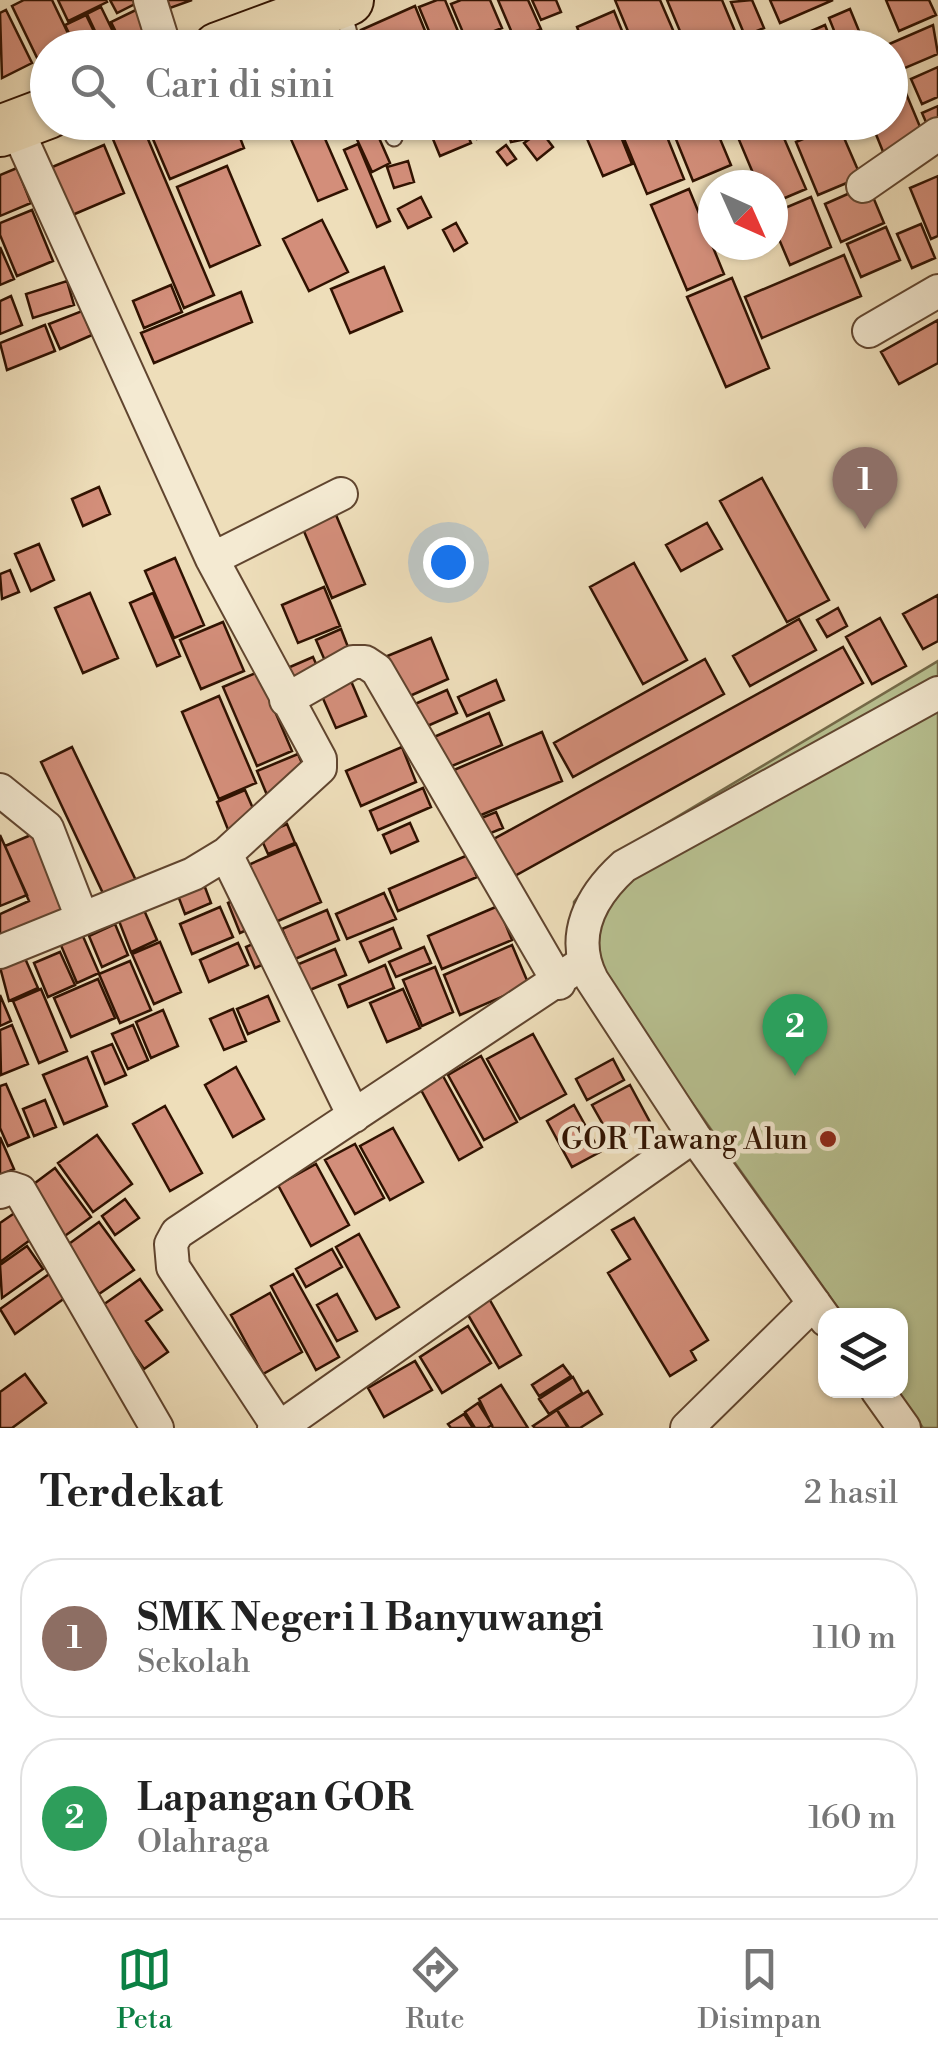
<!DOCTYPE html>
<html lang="id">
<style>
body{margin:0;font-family:"Libre Bodoni",serif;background:#f2f2f2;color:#222}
.controls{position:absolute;right:30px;bottom:30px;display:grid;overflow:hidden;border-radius:20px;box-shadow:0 2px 8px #0004}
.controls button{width:90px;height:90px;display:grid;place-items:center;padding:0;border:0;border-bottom:2px solid #e0e0e0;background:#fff;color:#222;font:50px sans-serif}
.compass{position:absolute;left:698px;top:170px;width:90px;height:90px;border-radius:50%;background:#fff;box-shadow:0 2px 8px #0004;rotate:135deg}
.you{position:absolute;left:448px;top:562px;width:35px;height:35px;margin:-25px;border:8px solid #fff;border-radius:50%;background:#1a73e8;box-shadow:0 0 0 15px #1a73e833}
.badge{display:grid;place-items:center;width:65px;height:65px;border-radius:50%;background:#0b8043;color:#fff;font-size:32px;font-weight:700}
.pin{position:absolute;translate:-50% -82px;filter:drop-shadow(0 2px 5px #0008)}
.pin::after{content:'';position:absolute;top:52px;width:35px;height:30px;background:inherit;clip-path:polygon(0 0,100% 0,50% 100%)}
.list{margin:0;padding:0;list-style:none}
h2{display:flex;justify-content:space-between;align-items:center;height:130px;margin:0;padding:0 40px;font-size:42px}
h2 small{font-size:32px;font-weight:400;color:#767676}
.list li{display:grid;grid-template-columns:65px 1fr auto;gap:30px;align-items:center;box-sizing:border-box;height:160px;margin:0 20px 20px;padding:0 20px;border:2px solid #e0e0e0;border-radius:40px}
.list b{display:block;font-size:38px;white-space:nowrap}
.list p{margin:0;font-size:32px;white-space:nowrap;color:#767676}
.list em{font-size:32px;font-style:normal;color:#767676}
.icon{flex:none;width:55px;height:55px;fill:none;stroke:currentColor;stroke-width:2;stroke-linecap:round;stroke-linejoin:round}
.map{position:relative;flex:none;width:938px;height:1428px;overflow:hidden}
.search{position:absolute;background:#fff;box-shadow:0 2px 8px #0004;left:30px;right:30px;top:30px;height:110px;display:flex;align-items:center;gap:25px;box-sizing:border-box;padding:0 35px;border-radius:55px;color:#767676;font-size:38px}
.sheet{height:490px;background:#fff}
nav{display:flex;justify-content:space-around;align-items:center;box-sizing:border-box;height:140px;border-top:2px solid #e0e0e0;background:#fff;font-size:28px;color:#767676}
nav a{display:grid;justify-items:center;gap:5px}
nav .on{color:#0b8043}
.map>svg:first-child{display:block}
.green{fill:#b8c191;stroke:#746a49;stroke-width:2.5}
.building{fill:#d38e7a;stroke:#301201;stroke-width:2.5}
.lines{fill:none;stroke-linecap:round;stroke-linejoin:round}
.lane-casing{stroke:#60452f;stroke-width:19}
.street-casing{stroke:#60452f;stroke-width:36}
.primary-casing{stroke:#301201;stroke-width:54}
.lane{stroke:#f4ead2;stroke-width:15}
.street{stroke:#f4ead2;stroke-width:32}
.primary{stroke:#eedeba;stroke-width:50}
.poi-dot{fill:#8f2418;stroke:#f4ead2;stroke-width:4}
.labels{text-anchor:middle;stroke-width:9;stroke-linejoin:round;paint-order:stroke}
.poi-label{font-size:30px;fill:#301201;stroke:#f4ead2;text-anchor:end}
</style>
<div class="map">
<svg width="938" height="1428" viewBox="0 0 938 1428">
<rect width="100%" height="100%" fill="#eedeba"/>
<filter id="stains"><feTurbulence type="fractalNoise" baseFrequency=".002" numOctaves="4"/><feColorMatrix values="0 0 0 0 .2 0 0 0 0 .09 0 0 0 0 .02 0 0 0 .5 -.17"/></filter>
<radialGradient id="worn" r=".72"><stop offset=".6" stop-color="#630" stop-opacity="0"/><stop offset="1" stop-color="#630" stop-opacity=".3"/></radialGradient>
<!-- green -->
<path class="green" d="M938,661V1428H923L897,1391L900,1390V1316L843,1315L592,962L574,920V902L610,857Z"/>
<!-- building -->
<path class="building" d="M24,0H52L75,48H48V65L42,68L12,6Z
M58,0H106L107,2L68,21Z
M110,0H143L117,13Z
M167,0H192L170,8Z
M437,0H445L465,48H436L419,7Z
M461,0H490L502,28L467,42L451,4Z
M498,0H528L541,29L515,40Z
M532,0H556L561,12L541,20Z
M615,0H660L676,37L650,48H635Z
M667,0H722L742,48H687Z
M752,0L764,28L745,36L731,2Z
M770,0H833L780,23Z
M886,0H929L936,15L899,31Z
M415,6L432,48H368L361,30Z
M101,7L121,48H103L87,14Z
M142,7L159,42L147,48H124L111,22Z
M850,9L866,48H841L829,18Z
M6,10L32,63L2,78L0,13Z
M614,11L629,48H585L577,27Z
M86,15L102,48H76L65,25Z
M825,25L834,48H772Z
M933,25L938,54L891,74L890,48H880Z
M499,31L506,48H473L471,43Z
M540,32L547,48H519L517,42Z
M938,67V97L922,104L911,79Z
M900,79L926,141L886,159L871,122H890V83Z
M938,106V125L929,129L922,113Z
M153,122H234L244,148L170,179L147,125Z
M349,122H372L390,163L372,172Z
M426,122H462L471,143L440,156Z
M470,122H500L503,129L477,139Z
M555,122H571L573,127L560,133Z
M615,122L632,164L603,176L585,134Z
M617,122H661L684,179L647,194Z
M669,122H713L731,165L693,181Z
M747,122H777L806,189L773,203V185H758L734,128Z
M797,122H821L801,131Z
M838,124L861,177L818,195L796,142Z
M142,125L214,295L184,308L112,137Z
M319,125L347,189L318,201L290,137Z
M524,128L526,139L511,142L508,132Z
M541,131L553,147L537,160L524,143Z
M358,144L390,221L377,227L344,150Z
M104,145L124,193L70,216L50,168Z
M506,145L516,159L507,165L497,152Z
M408,161L414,182L394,188L387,167Z
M227,166L260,245L210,267L177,187Z
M17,168L31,203L0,216V175Z
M938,176V236L931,239L910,188Z
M868,185L884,223L841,242L825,204Z
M689,189L724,274L687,290L651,205Z
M421,197L431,217L408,228L398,209Z
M811,197L831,247L790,265L773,225V213Z
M32,210L53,261L17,276L0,235V223Z
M322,220L348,272L309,291L283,239Z
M456,223L467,243L454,251L443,230Z
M921,224L935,258L912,268L897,234Z
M886,227L900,260L861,277L847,244Z
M0,247L14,279L0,285Z
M844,255L861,296L762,338L745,297Z
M384,267L402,311L350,333L331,289Z
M732,278L769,368L726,387L687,297Z
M67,281L74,305L33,318L26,294Z
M171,285L182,312L144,328L133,301Z
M241,292L252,322L154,363L141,333Z
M11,296L22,325L0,334V301Z
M82,311L92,335L60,349L49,324Z
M938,320V363L899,384L881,352Z
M45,325L55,351L7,370L0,343Z
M762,478L829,600L787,622L720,501Z
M99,487L110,514L83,526L72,499Z
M336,515L365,584L332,598L303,529Z
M707,523L722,549L681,571L666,545Z
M39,544L54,580L31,591L15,554Z
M175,558L204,625L174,638L145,571Z
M634,563L687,660L643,684L590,587Z
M10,570L19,592L2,599L0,574Z
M324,587L340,626L298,643L282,605Z
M90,593L118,658L83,673L55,608Z
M153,593L180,656L157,666L130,603Z
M938,595V641L923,649L903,614Z
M838,608L847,626L827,637L817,620Z
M880,618L906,666L872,684L846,637Z
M799,619L816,650L750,686L733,656Z
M223,622L244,671L201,689L180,640Z
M341,629L353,660L329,670L316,640Z
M431,638L448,679L403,699L385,657Z
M843,647L863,683L511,878L490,841Z
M313,657L322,677L291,690L283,670Z
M705,659L724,694L573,777L554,743Z
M258,672L292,751L257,766L223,687Z
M496,680L504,700L467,716L458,697Z
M351,681L366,716L336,728L321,694Z
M447,690L457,713L425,727L415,704Z
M219,696L256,783L219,799L182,712Z
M489,713L502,745L447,768L434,737Z
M542,732L562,781L474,818L454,770Z
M72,747L141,891L109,906L41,762Z
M402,747L416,782L361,806L346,771Z
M298,754L308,777L267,795L257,771Z
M423,788L431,807L378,830L370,811Z
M245,790L258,820L229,832L217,802Z
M496,812L503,828L486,835L479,819Z
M410,823L418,841L391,853L383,835Z
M287,824L295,843L268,854L260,836Z
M38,832L75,919L0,949V914L29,901L5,846Z
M0,835L27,895L0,906Z
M296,844L321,902L271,924L246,866Z
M468,855L477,877L398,911L389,889Z
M203,882L211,903L185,914L177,893Z
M384,893L396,919L347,939L336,914Z
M245,895L258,925L240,933L228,903Z
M498,906L512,940L442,969L428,936Z
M220,907L233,937L192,954L180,924Z
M144,910L157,940L131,952L119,921Z
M327,910L339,940L295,959L282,929Z
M115,924L128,955L102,967L89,936Z
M393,928L401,948L369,962L360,942Z
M82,934L99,973L77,983L60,943Z
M266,938L275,959L255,968L246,947Z
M160,942L181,992L154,1004L132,954Z
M238,943L248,965L209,982L200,960Z
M512,945L529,985L460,1015L444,975Z
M424,947L431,963L396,977L389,962Z
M335,949L346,975L305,992L294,966Z
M60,952L75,985L48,997L34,963Z
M24,956L38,988L9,1001L0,967Z
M130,961L151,1010L120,1023L99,974Z
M385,965L394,988L348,1007L339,985Z
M435,967L453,1012L422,1026L403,980Z
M98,979L115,1018L71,1037L54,998Z
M41,989L67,1051L39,1063L13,1001Z
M403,989L420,1028L387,1042L370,1003Z
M0,995L11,1021L0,1026Z
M268,996L279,1021L248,1034L237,1009Z
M233,1009L246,1041L224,1050L210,1019Z
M163,1010L178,1046L151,1058L136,1022Z
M12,1025L28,1064L1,1075L0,1030Z
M133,1025L148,1060L128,1069L112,1034Z
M533,1034L566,1094L520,1119L487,1059Z
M112,1044L126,1075L105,1084L92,1052Z
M481,1056L517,1122L484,1140L448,1075Z
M87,1057L107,1106L64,1124L43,1075Z
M613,1059L624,1080L587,1100L576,1079Z
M236,1067L264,1119L233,1137L205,1085Z
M443,1076L482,1147L459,1160L420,1088Z
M6,1084L29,1137L8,1146L0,1128V1086Z
M630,1085L650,1122L613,1142L592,1105Z
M45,1100L56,1127L34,1136L23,1109Z
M574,1105L600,1152L572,1167L547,1121Z
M165,1106L202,1173L170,1191L133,1124Z
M393,1128L423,1182L390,1200L360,1146Z
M97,1135L132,1184L93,1212L58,1163Z
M0,1137L14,1169L0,1175Z
M355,1144L384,1198L355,1214L325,1160Z
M316,1164L349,1225L311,1246L278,1185Z
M55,1168L91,1217L62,1238L27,1189Z
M125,1199L139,1218L115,1235L102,1216Z
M19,1210L37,1235L0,1262V1223Z
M634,1218L708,1340L691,1351L696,1360L670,1376L608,1273L630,1259L612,1230Z
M99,1222L134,1270L99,1294L66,1246Z
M359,1234L399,1307L376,1319L336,1247Z
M27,1246L43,1269L2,1298L0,1265Z
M332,1249L342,1267L306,1287L296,1269Z
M52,1272L69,1295L15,1334L0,1309Z
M293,1274L339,1357L316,1370L271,1286Z
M140,1279L162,1310L146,1321L168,1352L144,1369L100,1307Z
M270,1293L302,1352L263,1374L231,1315Z
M337,1294L357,1331L337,1341L317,1305Z
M487,1295L521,1355L499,1368L464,1308Z
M468,1326L491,1363L442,1393L420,1357Z
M415,1361L432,1390L384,1417L368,1388Z
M563,1365L571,1376L539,1396L532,1385Z
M25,1374L46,1403L12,1428H0V1392Z
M573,1377L582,1393L549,1414L539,1399Z
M501,1385L528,1428H493L479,1399Z
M588,1391L602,1414L580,1428H569L557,1410Z
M478,1403L492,1425L487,1428H475L465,1412Z
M557,1410L568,1428H535L533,1426Z
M464,1414L473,1428H451L448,1424Z"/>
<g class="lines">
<defs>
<path id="lane" d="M343,11L353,48
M386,122L394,138"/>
<path id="street" d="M150,0L165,48
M863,186L938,134
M869,331L938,291
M212,559L341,494
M286,700L353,662H365L377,670L559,983
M0,790L47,828L82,918
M226,854L354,1116
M0,952L193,874L226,854L320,768V759L212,559L15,125
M0,1192L11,1188L20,1191L157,1428
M826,1320L694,1136L592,980C569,936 591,896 624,866L938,693
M877,1390L904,1428
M274,1428L277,1425L173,1267L171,1244L177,1233L583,963
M279,1428L694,1136
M687,1428L814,1303"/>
<path id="primary" d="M218,48L348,0
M0,131L48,113"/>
</defs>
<!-- lane casing -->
<use href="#lane" class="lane-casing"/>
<!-- street casing -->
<use href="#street" class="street-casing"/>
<!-- primary casing -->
<use href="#primary" class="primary-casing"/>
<!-- lane -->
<use href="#lane" class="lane"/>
<!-- street -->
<use href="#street" class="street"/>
<!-- primary -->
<use href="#primary" class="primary"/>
</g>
<!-- markers -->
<circle class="poi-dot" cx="828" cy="1139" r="10"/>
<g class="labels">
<!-- poi labels -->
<g class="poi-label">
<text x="808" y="1149">GOR Tawang Alun</text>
</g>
</g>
<rect width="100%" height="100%" filter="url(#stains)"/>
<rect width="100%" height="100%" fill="url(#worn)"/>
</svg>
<div class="controls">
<button><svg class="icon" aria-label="layers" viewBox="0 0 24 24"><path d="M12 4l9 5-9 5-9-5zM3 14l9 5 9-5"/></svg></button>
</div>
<svg class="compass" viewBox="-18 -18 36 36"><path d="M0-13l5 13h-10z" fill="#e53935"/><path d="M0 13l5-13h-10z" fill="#767676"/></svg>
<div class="you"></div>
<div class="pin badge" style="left:865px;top:529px;background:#8d6e63">1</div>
<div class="pin badge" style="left:795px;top:1076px;background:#2e9e5b">2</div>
<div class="search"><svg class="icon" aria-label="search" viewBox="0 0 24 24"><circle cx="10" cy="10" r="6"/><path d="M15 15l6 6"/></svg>Cari di sini</div>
</div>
<section class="sheet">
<h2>Terdekat<small>2 hasil</small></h2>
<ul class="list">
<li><span class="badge" style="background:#8d6e63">1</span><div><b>SMK Negeri 1 Banyuwangi</b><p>Sekolah</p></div><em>110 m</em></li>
<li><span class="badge" style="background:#2e9e5b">2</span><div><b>Lapangan GOR</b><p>Olahraga</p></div><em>160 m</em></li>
</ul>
</section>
<nav>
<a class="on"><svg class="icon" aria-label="map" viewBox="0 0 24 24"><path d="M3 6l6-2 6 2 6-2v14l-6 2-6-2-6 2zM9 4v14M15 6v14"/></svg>Peta</a>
<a><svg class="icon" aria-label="directions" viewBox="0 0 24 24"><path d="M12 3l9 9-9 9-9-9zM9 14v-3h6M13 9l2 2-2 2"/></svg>Rute</a>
<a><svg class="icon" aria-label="saved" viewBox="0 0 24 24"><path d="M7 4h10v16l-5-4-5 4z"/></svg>Disimpan</a>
</nav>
